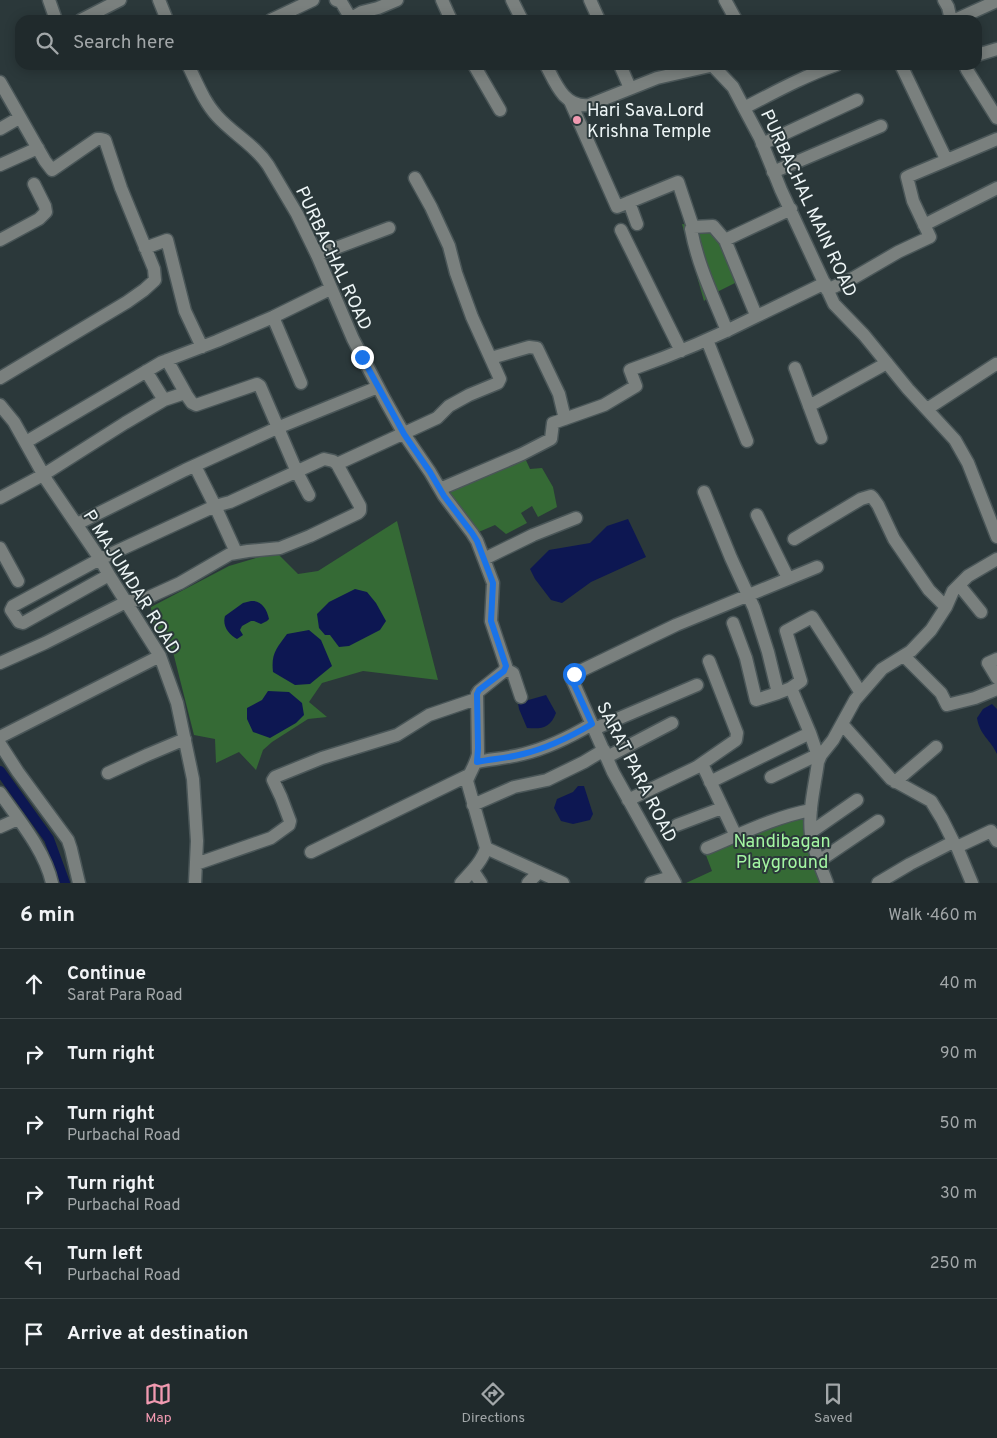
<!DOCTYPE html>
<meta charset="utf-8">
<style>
body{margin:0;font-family:Overpass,sans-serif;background:#283234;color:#f1f3f6}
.stop{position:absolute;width:15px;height:15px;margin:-11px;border:4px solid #1a73e8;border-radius:50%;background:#fff}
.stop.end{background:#1a73e8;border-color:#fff;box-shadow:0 1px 5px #0008}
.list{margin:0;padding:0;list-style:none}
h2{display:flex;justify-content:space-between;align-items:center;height:65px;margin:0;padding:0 20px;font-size:21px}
h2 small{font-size:16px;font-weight:400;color:#a2a7a9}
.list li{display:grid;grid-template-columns:32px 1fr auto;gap:15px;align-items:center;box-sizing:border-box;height:70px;padding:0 20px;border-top:1px solid #3d4648}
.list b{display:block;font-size:19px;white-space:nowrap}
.list p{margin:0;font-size:16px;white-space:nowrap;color:#a2a7a9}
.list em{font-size:16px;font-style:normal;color:#a2a7a9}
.icon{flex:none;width:28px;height:28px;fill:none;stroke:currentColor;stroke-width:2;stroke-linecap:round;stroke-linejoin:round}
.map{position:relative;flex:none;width:997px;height:883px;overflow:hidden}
.search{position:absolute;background:#202a2c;box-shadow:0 2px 12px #0003;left:15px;right:15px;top:15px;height:55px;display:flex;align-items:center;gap:12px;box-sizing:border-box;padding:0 18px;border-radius:15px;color:#a2a7a9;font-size:19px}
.sheet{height:485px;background:#202a2c}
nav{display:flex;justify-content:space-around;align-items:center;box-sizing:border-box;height:70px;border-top:1px solid #3d4648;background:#202a2c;font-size:14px;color:#a2a7a9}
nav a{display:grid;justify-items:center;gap:2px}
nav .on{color:#f19ab1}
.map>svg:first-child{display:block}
.green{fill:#356a35}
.water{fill:#0d1752}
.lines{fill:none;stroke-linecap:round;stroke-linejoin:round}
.canal{stroke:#0d1752;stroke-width:10}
.minor-casing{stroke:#4a5658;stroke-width:15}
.minor{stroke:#7a807e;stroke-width:12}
.route{stroke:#1a73e8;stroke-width:6}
.poi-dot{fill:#f19ab1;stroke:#2b383a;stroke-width:2}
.labels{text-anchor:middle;stroke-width:4;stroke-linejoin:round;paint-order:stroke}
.poi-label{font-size:18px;fill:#eef6f7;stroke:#2b383a;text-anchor:start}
.street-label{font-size:18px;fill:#eef6f7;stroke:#2b383a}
.park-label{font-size:18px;fill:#a3f5a2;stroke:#2b383a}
</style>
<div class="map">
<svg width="997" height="883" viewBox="0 0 997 883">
<rect width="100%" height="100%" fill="#2b383a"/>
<!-- green -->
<path class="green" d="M682,224L723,231L741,280L711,295L704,301Z
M524,456L530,469L542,468L553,487L557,507L538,517L532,506L521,513L527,523L506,534L495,525L474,534L440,490Z
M397,521L438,680L363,671L322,683L309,702L327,717L308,719L272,742L263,750L256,770L239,752L216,763L215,739L194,735L173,652L152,623L151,607L229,566L276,552L298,574L318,571Z
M807,805L829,883H686L712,871L704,850Z"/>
<!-- water -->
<path class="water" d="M628,519L646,557L591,582L562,603L551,600L535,579L530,569L549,550L590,543L607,526Z
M355,589L367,592L376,603L386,621L380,630L349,646L339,647L330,635H325L319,628L317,614L329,602Z
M251,601C261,600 267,609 269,619L267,621L261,624L254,621H251L242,626L240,630L243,635L237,639C229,635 222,626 225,616L243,603Z
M309,630L321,640L332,666L310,684L295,685L273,672C271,654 276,649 287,634Z
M268,691L289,692L302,703L304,715L296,723L270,738L253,732L247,719V708L262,700Z
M546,695L556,713C550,728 543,729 527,728L519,709L518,703Z
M992,704L997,709V754C991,740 980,736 977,718L983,709Z
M578,786H584L593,814L590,820L573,824L561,821L554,808L557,799L573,792Z"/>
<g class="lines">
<!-- canal -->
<path class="canal" d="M0,771L49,839L65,883"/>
<defs>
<path id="minor" d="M49,0L56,20
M159,0L167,20
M336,0L341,2L350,17
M442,0L451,20
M512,0L522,20
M590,0L599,20
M725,0L736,20
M944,0L948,7L951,20
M81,20L120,0
M271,20L313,0
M348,20L362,12L378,8L397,0
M955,20L997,1
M977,55L997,49
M188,65C197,83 204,102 217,116C233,134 255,145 268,165L297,214L317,255L353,339L385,400L404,434L430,472L444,496L472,533L477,541L493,583L491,621L506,666L504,671L479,691L477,694L478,754C476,764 470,772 467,781L486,848C482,862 470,873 461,883
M474,65L500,110
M546,65C555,82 564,108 589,105L657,78L710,66H713L733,87L744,108L760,138L781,190L834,304L864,335L908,389L955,440L968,463L997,537
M620,65L630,88
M901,65L946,159
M965,65L967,70L997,118
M0,82L45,161L52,170L97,139H101L105,140L121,188L154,269L155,280L144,290L127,302L0,378
M570,101L617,207L678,182L693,227L713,226L725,240L756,315H759L825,283
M744,108C775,92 804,76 836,65
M0,129L19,118
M762,144L857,100
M0,165L38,148
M773,172L881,126
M629,202L637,224
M924,225L997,188
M693,227L691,229C698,266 713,296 727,331
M621,230L681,351
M0,240L39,219L46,212L45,206L34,184
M725,240L791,209
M145,248L167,240L185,311L202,347
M317,255L389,228
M827,290L855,277L898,252L930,237L913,201L907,177L909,176L997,139
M273,317L301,383
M707,340L747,441
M491,358L529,347L537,348L559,394L565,419
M167,360L186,394
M795,368L821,438
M146,371L164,400
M0,405L14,422L47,481L100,559L109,575L160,656L177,703L193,779L197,841L195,883
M809,406L887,363
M927,409L996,364L997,365
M26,442L162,362L217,341L273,317L330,289
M337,464L437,418L449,406L469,395L498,383L500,379L472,317L456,273L449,246L431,207L415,178
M195,466L215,506L236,552
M440,489L522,454L551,439L553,423L604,405L636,386L630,370C673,355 716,337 757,316
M704,492L731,558L754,608L768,652L778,693L791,688L810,733L819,759
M0,498L43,475L125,423L164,400L185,393L192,403L196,405L257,384L260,386L297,472L309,495
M757,515L788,578
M77,524L185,470L277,428L378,387
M794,539L861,499L871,496L873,498L878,505L894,539L929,590L946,607
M0,548L18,581
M484,559L533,535L576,518
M959,585L981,612
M733,623L746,658L756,700L778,693
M904,656L941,693L947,705L975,698L997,689
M997,659L988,663L997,678
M0,663L45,643L126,602L147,598L180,583L230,554L248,551L280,548L310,536L358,513L360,511V506L337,464L333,461L324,459L230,502L215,506L100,559L13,606L11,610L19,622L23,623L109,575
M505,669L513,673L521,697
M791,688L801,681L786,631L812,617L861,693
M842,724L891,779L931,801L942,819L955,845L959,846L991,831L997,841
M594,729L697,685
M0,737L160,656
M0,744L18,772L68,840L71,849L79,883
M607,757L672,723
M477,762C492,759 508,758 523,754C548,748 570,737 592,724
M702,764L736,836
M108,773L147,755L185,739
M771,777L817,755
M710,782L810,733
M895,782L936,747
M0,793C19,820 45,851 52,883
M628,800L697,767L736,740L737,733L709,661
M473,805L514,787L547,780L584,762L604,750
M677,825L722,808
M0,827L18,819
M811,832L857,800
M957,847L972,883
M486,848L563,883
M707,848C741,834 774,817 811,810
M311,852L469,775
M819,861L878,821
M196,864L271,838L289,825L290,821L281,797L273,780L275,777L322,758L397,735L429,715L476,699
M473,871L481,883
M528,883L539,872
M651,883L671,877
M675,883L613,772L571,677L572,675L676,625L817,567
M827,883C821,867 814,852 811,835C808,811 815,785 818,762L821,755L833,740L855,700L882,669L911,651L931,630L946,607L953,591L968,576L997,559
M878,883L910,864L953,842"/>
</defs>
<!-- minor casing -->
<use href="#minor" class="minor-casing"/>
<!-- minor -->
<use href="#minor" class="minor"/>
</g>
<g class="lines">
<!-- route -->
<path class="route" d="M362,357L404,434L430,472L444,496L472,533L477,541L493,583L491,621L506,666L504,671L479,690L477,694L478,748L477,762C492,759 508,758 523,754C548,748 570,737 592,724L571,678L572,675L574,674"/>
</g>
<!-- markers -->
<circle class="poi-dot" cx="577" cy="120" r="5"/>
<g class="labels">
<!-- poi labels -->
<g class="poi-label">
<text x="587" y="116">Hari Sava.Lord<tspan x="587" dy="21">Krishna Temple</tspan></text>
</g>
<!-- street labels -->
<g class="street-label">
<text transform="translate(809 203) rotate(65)" y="6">PURBACHAL MAIN ROAD</text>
<text transform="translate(334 258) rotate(65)" y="6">PURBACHAL ROAD</text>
<text transform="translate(132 582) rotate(58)" y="6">P MAJUMDAR ROAD</text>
<text transform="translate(637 772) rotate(63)" y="6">SARAT PARA ROAD</text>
</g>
<!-- park labels -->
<g class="park-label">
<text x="782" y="847">Nandibagan<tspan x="782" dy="21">Playground</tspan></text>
</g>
</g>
</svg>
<div class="stop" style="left:574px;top:674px"></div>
<div class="stop end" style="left:362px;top:357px"></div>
<div class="search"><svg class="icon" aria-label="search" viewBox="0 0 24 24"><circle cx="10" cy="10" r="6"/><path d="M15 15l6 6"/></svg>Search here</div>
</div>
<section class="sheet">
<h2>6 min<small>Walk · 460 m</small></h2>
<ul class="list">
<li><svg class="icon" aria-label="ahead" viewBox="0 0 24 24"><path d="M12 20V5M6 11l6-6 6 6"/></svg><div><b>Continue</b><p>Sarat Para Road</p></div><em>40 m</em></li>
<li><svg class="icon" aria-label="right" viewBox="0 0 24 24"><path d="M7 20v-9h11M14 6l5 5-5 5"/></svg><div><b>Turn right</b></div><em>90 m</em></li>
<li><svg class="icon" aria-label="right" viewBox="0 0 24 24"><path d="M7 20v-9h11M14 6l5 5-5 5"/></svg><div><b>Turn right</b><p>Purbachal Road</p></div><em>50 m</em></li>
<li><svg class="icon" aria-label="right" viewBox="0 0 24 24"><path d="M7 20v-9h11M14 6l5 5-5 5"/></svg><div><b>Turn right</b><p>Purbachal Road</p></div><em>30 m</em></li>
<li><svg class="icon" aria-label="left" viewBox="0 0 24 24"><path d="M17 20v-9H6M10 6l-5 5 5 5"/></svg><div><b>Turn left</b><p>Purbachal Road</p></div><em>250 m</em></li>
<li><svg class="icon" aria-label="arrive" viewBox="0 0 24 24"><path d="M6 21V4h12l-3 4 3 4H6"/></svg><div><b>Arrive at destination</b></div></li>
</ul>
</section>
<nav>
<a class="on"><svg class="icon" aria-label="map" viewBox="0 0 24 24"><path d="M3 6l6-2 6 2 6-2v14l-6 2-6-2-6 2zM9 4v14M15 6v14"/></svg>Map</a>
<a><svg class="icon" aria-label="directions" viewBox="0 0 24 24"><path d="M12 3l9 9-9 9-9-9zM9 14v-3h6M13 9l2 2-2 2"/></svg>Directions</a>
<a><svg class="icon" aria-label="saved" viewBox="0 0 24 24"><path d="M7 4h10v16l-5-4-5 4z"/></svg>Saved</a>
</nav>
